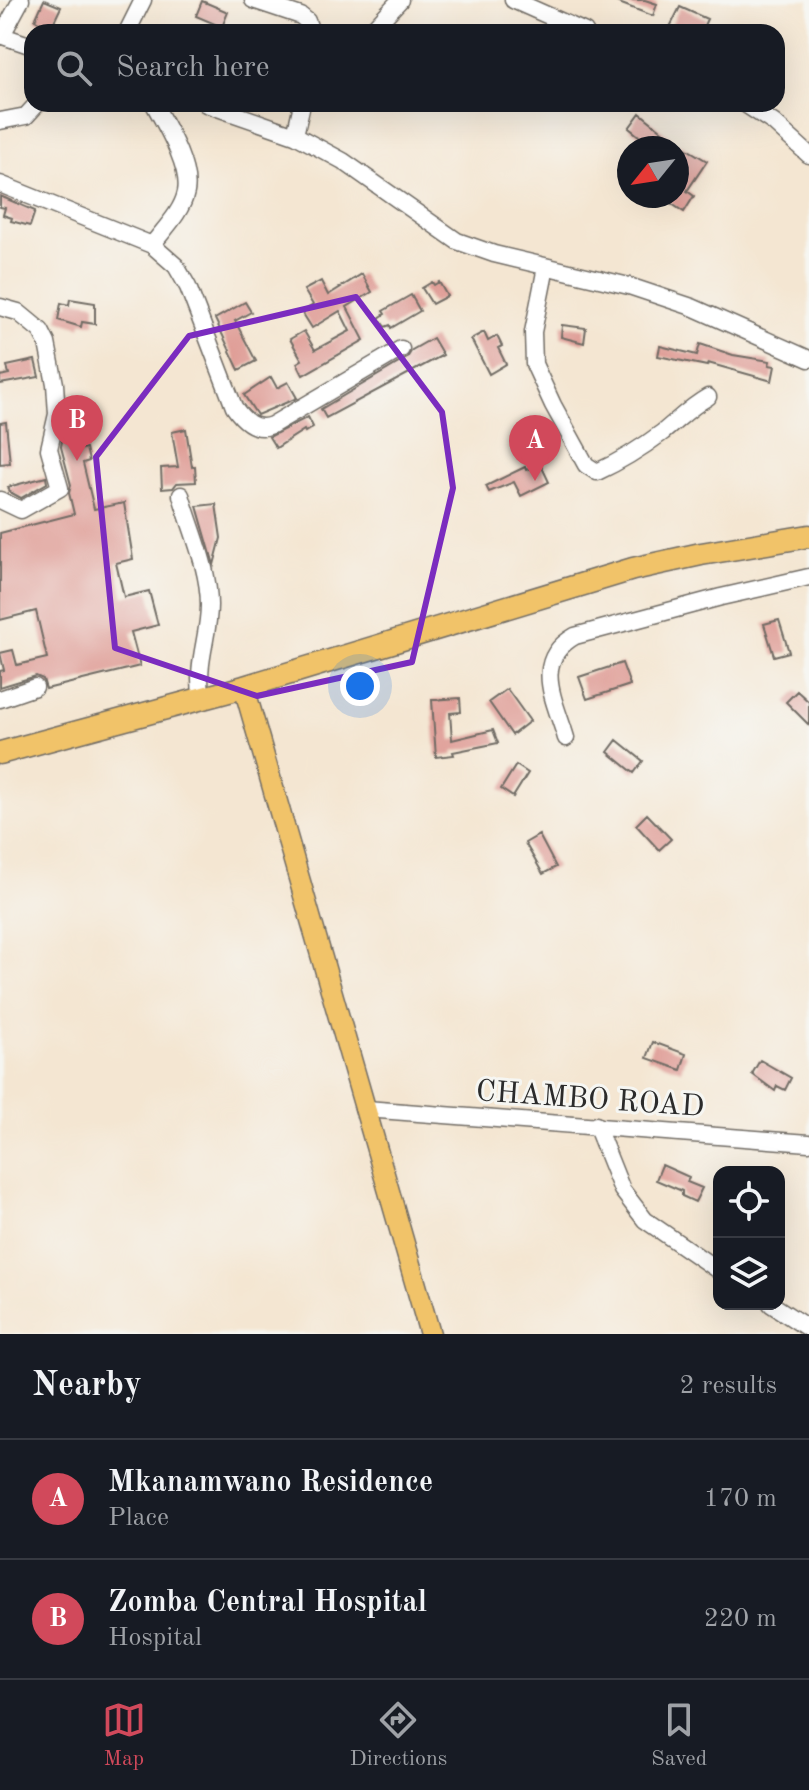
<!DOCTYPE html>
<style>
body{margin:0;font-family:"Old Standard TT",serif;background:#20242c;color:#f1f3f6}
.controls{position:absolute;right:24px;bottom:24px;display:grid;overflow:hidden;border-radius:16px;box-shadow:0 8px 32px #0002}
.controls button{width:72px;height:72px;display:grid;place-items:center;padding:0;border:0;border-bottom:2px solid #363941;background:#171b24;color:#f1f3f6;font:40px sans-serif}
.compass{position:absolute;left:617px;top:136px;width:72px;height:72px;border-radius:50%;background:#171b24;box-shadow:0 8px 32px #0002;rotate:240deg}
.you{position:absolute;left:360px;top:686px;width:28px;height:28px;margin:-20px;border:6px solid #fff;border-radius:50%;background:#1a73e8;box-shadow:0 0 0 12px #1a73e833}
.badge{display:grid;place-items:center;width:52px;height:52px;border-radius:50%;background:#d1495b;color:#fff;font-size:26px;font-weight:700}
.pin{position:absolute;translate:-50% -66px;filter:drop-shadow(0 2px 4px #0008)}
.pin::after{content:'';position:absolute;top:42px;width:28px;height:24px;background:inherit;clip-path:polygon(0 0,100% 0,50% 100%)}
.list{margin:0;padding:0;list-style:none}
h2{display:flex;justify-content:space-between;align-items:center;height:104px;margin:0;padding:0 32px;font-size:34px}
h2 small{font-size:26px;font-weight:400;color:#9ea1a6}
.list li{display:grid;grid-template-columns:52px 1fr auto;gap:24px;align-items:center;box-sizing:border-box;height:120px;padding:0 32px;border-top:2px solid #363941}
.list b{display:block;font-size:30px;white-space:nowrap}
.list p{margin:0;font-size:26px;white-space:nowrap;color:#9ea1a6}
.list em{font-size:26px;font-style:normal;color:#9ea1a6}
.icon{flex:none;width:44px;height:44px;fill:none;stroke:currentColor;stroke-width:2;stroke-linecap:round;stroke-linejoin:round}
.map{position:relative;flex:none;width:809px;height:1334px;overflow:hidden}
.search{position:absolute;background:#171b24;box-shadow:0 8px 32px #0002;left:24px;right:24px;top:24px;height:88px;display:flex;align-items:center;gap:20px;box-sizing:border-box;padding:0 28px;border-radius:24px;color:#9ea1a6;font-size:30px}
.sheet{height:344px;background:#171b24}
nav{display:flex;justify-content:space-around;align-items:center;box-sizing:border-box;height:112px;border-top:2px solid #363941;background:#171b24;font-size:22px;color:#9ea1a6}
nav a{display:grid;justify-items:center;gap:4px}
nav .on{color:#d1495b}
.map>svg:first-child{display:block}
.building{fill:#df9c95}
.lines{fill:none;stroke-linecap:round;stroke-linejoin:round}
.minor-casing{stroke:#716c65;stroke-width:19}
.major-casing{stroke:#716c65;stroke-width:23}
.highway-casing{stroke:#716c65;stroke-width:25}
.minor{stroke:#fff;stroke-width:16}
.major{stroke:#f1c369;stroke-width:20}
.highway{stroke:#f1c369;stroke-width:22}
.marked{fill:none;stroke:#7b2cbf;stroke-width:6;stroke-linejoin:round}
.labels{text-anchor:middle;stroke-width:6;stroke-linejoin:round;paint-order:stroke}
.street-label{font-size:30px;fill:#2b2b2b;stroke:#f6f6f2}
</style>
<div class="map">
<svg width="809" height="1334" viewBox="0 0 809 1334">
<rect width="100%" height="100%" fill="#f6f6f2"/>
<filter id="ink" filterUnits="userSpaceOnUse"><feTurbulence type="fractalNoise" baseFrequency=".0125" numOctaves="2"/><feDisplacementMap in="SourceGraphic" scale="16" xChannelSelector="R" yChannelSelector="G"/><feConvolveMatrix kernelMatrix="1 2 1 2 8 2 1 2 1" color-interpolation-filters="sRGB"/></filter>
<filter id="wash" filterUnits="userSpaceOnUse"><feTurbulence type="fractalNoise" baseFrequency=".006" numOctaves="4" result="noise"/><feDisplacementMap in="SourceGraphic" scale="32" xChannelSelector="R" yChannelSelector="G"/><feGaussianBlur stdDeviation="1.8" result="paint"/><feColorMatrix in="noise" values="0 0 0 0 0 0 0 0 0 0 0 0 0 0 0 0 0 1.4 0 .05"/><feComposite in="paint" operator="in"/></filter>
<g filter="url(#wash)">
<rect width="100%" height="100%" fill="#f4e6d2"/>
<g id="blocks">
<!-- building -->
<path class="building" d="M44,0L61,7L51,28L35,20Z
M611,0H645L657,4L653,16Z
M202,1L228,12L222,27L196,16Z
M680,7L707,19L701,32H680L670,27Z
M640,113L672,139L665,148H639L645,141L629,128Z
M677,143L707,161L687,191L694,196L684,212L660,196H677V184L686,171L677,165Z
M0,196L35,211L30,226L11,221L12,218L3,215L5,208L0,207Z
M362,274L372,292L347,307L364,340L303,375L297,363L302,360L290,339L304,331L315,350L350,331L340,311L312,328L302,312L313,305L304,290L321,281L328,295Z
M432,282L434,285L439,282L447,296L432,304L422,288Z
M411,295L420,311L391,328L390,325L385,327L379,318L385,314L383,311Z
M70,299L95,303V324L82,322L81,327L58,320L61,303L69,305Z
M245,302L251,312L235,321L256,361L239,370L215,319Z
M562,325L586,328L584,343L561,337Z
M484,332L488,341L497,336L502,346L498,348L506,364L489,374L471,339Z
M433,338L443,355L326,418L321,409L407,358L412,350Z
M700,344L733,355L770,361L769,365L775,366L772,381L708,363L707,366L658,356L660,346L697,355Z
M35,360L39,377L0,384V376L9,374L7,366Z
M271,377L277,388L288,382L297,398L257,415L244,395Z
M308,417L313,427L305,432L304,430L276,448L269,437Z
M6,422L10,463L0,464V423Z
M186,429L192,467L195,466L196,482L177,483L173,488L162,489L161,468L178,467L172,432Z
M78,432L82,449L86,448L89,461L83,463L94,509L124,503L133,559L116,563L124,597L149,591L158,625L131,632L140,666L46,689L43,679L36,676L0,687V671L4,670L0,653L13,650L17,665L47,658L36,611L0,620V533L74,514L69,493L71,485L61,447L63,435Z
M541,465L549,482L521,496L514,482L489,492L486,486L525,467L526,470Z
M46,477L47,483L21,498L10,492L8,487Z
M216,504L221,538L214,565L197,506Z
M779,620L789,652L774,656L764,624Z
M622,663L630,685L587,699L579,677Z
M507,689L530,721L512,735L489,702Z
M797,691L809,702V725L786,702Z
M460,698L461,712L450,713L452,740L493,730L498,743L453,752L454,755L436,757L432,700Z
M617,740L643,761L634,773L608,752Z
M516,765L528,773L513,797L501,789Z
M647,814L671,839L659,850L636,825Z
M539,835L556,867L543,874L525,843Z
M653,1042L686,1054L681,1070L647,1058Z
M760,1060L791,1078L785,1090L777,1086L775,1091L752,1074Z
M662,1165L689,1177L687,1182L702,1188L695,1202L682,1196V1191L656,1180Z"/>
</g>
</g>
<g filter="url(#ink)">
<use href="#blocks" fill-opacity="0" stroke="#716c65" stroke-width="2"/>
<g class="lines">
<defs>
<path id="minor" d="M253,0L301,16L307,21L311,32
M513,0L585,32
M127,32L143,0
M370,32L400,0
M0,35L32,46
M2,35L21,0
M154,104C166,126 191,167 186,192C182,212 164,229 152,245L176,266L188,287L234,407C243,420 255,432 272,425L401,349
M206,104L295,135L343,161L457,241L494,254L629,286L692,307L809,359
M745,104L774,123L809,155
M0,121L26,116L37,104
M295,135L302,104
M0,184L152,245
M546,267L533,332L534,364L553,405L586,465L597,472C619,462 643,447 663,432C678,420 690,407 708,397
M0,307L18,312L41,331L47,343L55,384L57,414L49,449L60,488L21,510L0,500
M181,495C191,530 209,568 209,605C209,638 195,664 202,699
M0,699L35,687
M566,738C555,700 531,661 575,636L721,597L809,577
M366,1109L809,1143
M596,1125L622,1190L645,1220L719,1271
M771,1304L809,1329"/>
<path id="major" d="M244,687L430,1334"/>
<path id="highway" d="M0,753L244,687L633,569L701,554L809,536"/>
</defs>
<!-- minor casing -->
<use href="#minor" class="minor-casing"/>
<!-- major casing -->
<use href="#major" class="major-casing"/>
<!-- highway casing -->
<use href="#highway" class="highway-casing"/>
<!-- minor -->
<use href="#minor" class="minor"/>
<!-- major -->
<use href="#major" class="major"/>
<!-- highway -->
<use href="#highway" class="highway"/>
</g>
</g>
<!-- marked area -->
<path class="marked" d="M356,297L442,412L453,488L412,662L257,696L115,648L96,457L189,336Z"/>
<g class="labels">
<!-- street labels -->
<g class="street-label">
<text transform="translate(590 1098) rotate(4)" y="10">CHAMBO ROAD</text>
</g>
</g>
</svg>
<div class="controls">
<button><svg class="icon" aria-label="locate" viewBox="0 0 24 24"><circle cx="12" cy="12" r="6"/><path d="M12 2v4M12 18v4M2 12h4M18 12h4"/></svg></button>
<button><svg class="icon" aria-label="layers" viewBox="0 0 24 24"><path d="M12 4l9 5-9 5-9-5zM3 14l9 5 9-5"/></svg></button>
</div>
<svg class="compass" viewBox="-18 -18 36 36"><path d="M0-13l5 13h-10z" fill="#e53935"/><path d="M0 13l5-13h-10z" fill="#9ea1a6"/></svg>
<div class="you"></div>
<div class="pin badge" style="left:535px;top:481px">A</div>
<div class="pin badge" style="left:77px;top:461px">B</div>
<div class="search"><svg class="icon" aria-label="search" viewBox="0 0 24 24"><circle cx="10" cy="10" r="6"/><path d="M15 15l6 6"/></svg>Search here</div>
</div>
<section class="sheet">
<h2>Nearby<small>2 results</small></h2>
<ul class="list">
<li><span class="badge">A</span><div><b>Mkanamwano Residence</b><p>Place</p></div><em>170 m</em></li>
<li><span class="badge">B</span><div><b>Zomba Central Hospital</b><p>Hospital</p></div><em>220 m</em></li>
</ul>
</section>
<nav>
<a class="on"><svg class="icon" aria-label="map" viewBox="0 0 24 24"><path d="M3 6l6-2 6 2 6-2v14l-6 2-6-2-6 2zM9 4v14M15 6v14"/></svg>Map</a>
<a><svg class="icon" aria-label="directions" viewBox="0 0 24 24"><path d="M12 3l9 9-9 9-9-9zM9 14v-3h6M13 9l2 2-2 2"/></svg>Directions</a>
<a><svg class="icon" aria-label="saved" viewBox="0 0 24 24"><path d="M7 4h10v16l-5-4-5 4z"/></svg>Saved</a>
</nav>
